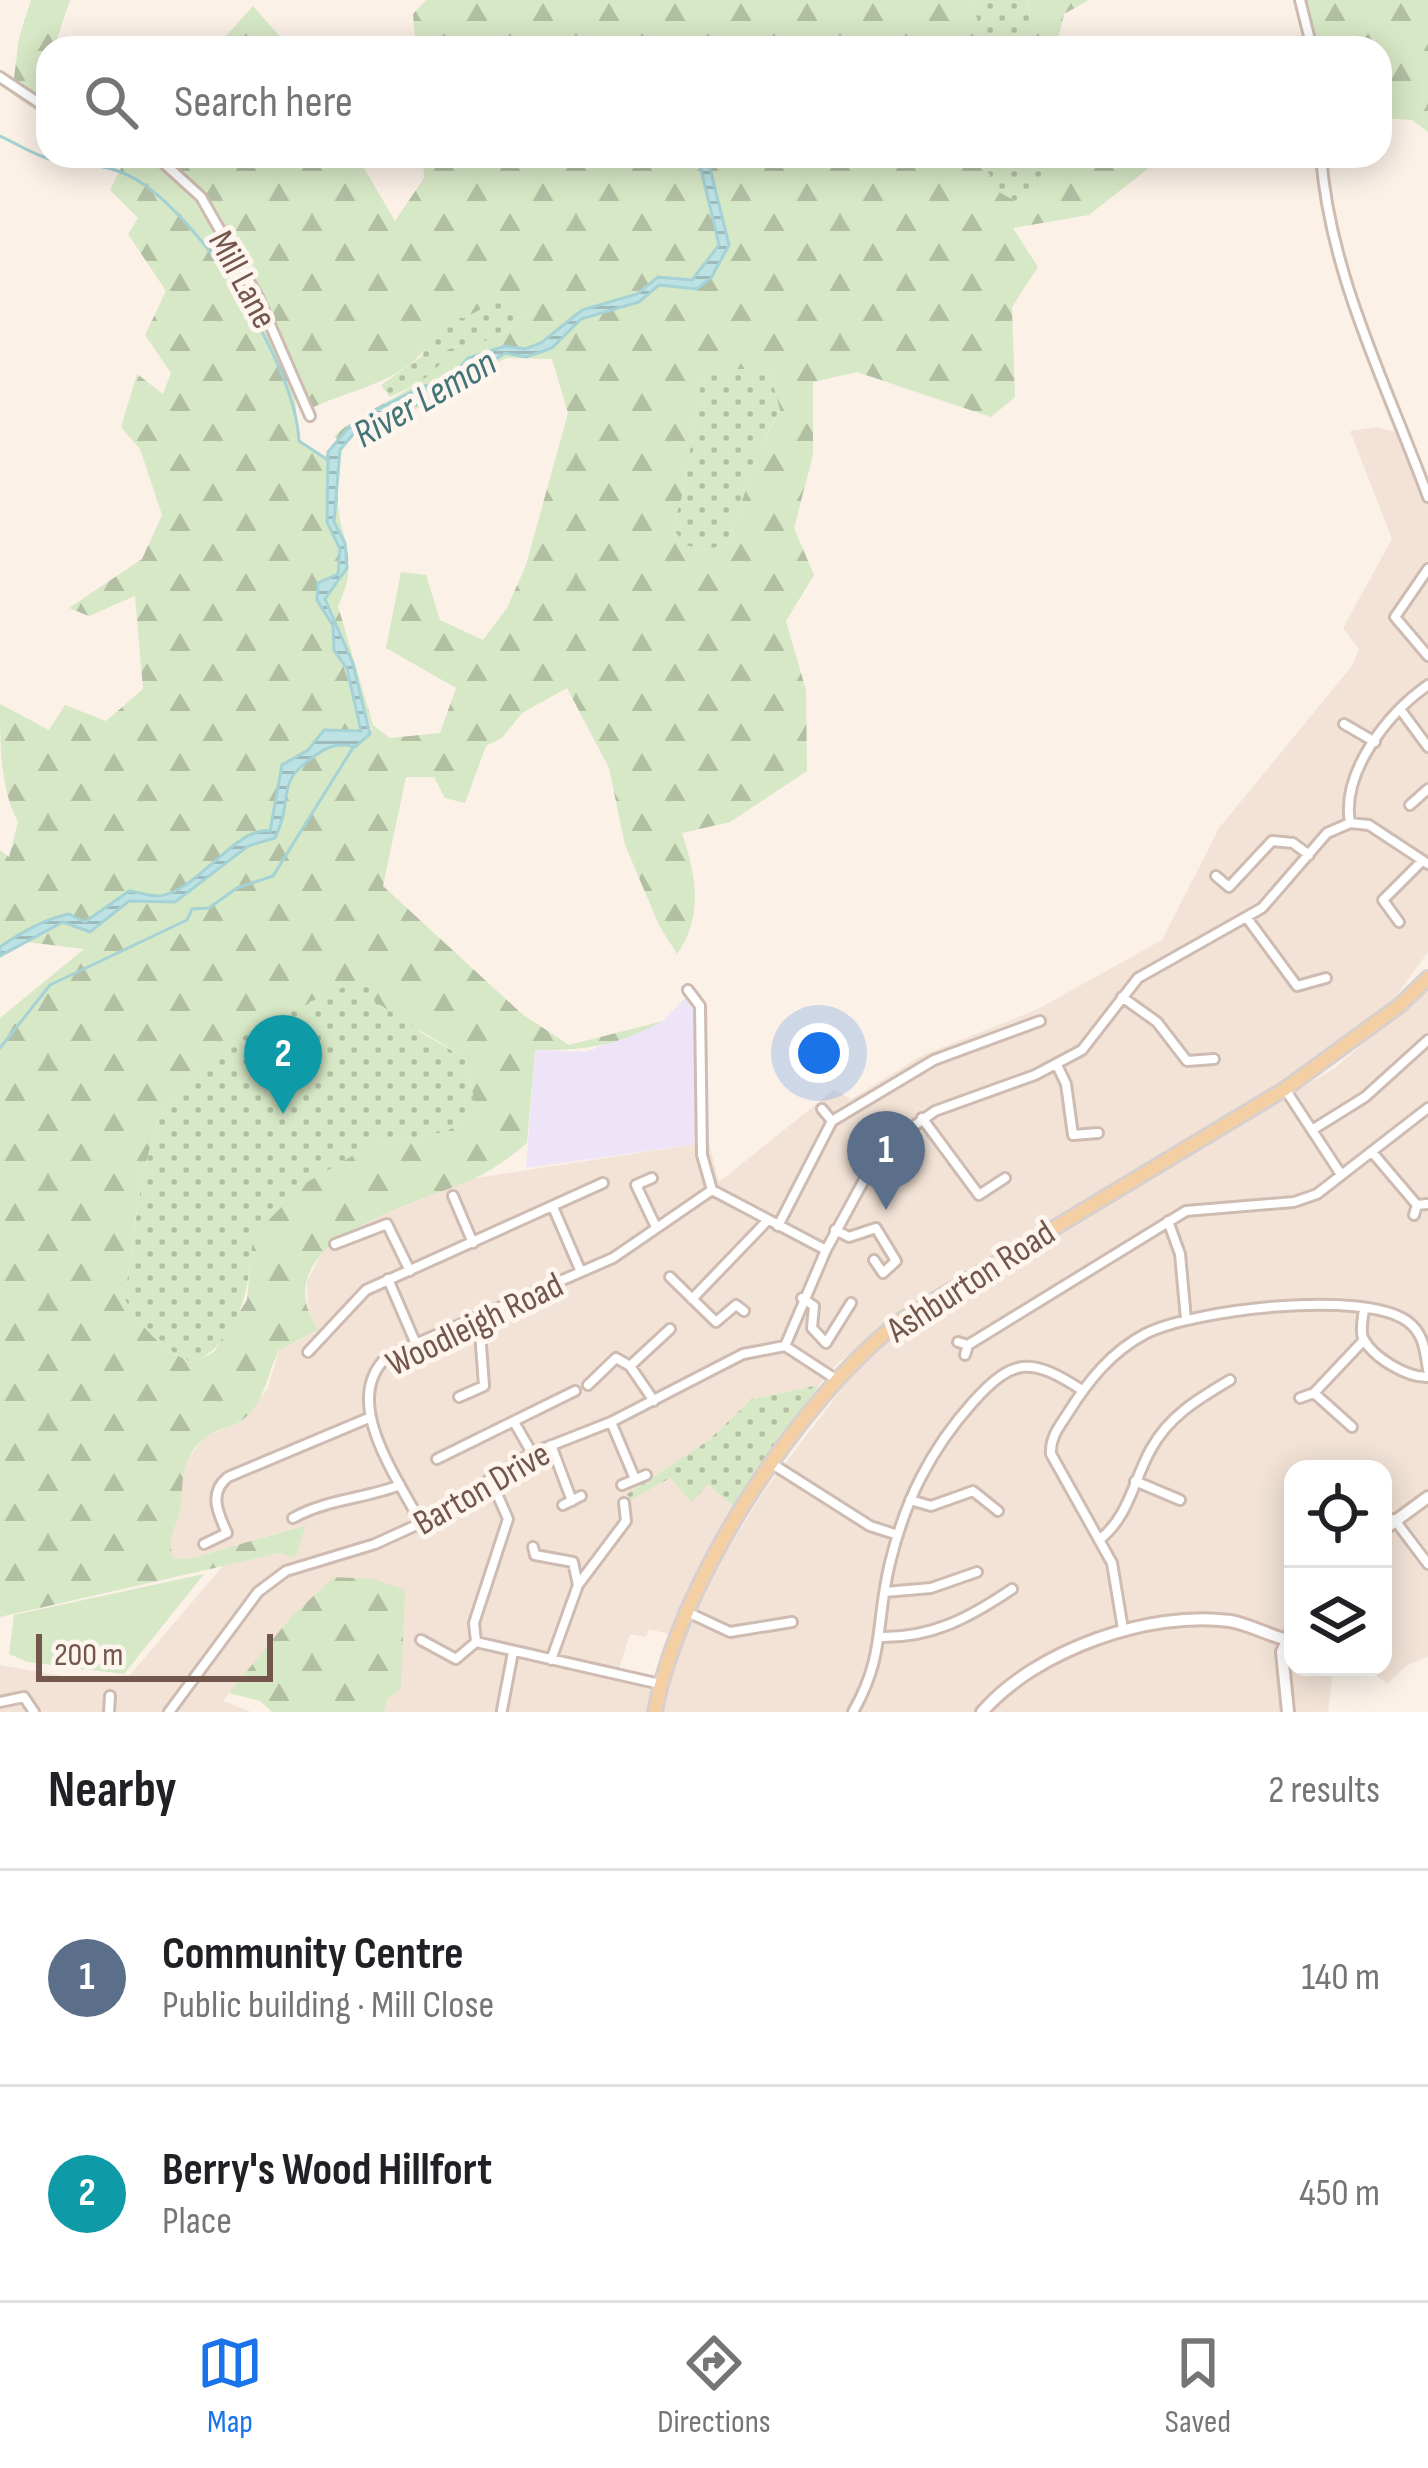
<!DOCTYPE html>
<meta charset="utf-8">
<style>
body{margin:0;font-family:"Sofia Sans Condensed",sans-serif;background:#f6f6f6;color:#202124}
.controls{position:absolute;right:36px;bottom:36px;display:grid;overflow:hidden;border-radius:24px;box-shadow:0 6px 30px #0003}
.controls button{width:108px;height:108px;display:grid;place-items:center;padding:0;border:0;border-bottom:3px solid #e0e0e0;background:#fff;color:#202124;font:60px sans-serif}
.scale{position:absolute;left:36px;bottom:30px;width:237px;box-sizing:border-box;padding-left:12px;border:6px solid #73574d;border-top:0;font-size:33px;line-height:42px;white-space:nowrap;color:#73574d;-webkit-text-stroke:9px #fef6ee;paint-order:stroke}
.you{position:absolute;left:819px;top:1053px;width:42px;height:42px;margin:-30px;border:9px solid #fff;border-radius:50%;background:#1a73e8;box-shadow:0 0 0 18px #1a73e833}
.badge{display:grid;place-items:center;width:78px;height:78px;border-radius:50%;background:#1a73e8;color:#fff;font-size:39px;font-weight:700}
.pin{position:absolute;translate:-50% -99px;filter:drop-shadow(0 3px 6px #0008)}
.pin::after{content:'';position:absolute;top:63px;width:42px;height:36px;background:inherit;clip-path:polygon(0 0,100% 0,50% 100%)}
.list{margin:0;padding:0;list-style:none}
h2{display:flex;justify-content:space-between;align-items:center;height:156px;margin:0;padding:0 48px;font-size:51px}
h2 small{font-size:39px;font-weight:400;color:#757577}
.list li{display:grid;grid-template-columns:78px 1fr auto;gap:36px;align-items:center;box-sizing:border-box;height:216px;padding:0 48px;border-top:3px solid #e0e0e0}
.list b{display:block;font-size:45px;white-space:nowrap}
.list p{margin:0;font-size:39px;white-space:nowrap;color:#757577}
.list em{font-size:39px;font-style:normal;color:#757577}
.icon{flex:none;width:66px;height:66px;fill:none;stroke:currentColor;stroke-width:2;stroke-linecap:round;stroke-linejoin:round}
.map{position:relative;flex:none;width:1428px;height:1712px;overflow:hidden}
.search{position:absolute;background:#fff;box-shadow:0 6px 30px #0003;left:36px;right:36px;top:36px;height:132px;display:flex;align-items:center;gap:30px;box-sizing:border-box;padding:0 42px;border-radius:36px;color:#757577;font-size:45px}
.sheet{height:588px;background:#fff}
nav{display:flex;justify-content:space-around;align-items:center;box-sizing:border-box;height:168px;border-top:3px solid #e0e0e0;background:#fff;font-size:33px;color:#757577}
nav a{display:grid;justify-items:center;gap:6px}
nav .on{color:#1a73e8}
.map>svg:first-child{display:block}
.residential{fill:#f2e3d6}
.education{fill:#eee4f7}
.grass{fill:url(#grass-dots)}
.forest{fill:url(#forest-firs);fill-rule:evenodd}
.garden{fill:#d7e8c6}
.water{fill:url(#water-rules);stroke:#a4d2d5;stroke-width:3}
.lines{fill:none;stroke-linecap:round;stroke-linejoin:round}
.stream{stroke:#a4d2d5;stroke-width:3}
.street-casing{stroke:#cebbb1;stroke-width:14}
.secondary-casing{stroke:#d1baaf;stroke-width:16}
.primary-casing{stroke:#d8d0cd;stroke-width:18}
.street{stroke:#fff;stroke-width:8}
.secondary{stroke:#fff;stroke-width:10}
.primary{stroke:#f5cfa4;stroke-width:12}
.labels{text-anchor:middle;stroke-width:10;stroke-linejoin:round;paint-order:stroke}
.street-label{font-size:36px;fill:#73574d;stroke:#fef6ee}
.water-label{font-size:39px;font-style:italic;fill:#427478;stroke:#fef6ee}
</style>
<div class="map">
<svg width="1428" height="1712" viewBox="0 0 1428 1712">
<defs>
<pattern id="grass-dots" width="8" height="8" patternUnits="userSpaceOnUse" patternTransform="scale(3)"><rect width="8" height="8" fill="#d7e8c6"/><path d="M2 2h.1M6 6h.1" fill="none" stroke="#b3bfa3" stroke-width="1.8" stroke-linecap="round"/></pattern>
<pattern id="forest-firs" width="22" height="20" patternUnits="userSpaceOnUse" patternTransform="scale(3)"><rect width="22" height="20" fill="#d7e8c6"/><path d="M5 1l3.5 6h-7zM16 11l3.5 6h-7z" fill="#b3bfa3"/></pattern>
<pattern id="water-rules" width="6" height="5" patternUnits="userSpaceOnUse" patternTransform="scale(3)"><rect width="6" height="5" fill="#bde2e4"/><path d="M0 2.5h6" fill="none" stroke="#9ebabb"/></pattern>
</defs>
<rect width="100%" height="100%" fill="#fbf1e7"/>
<!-- residential -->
<path class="residential" d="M1377,427L1400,433L1428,505V952L1391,1003L1274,1089L913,1306L838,1363L819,1385L752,1399L709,1440L627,1494L630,1500L670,1478L679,1486L708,1484L735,1508L668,1634L649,1629L646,1637L630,1634L616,1678L652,1688L650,1712H384L388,1698L375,1579L335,1577L291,1617L223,1701L251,1712H0V1665L80,1679L130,1675L223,1566L280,1553L295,1557L305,1525L193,1558L172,1559L167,1536L181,1507L178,1489L185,1462L204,1438L244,1419L268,1388L279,1350L317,1331L308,1316L307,1281L324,1250L359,1224L475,1178L697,1144H709L719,1182L834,1090L851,1099L923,1055L1036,1010L1162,940L1219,828L1352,666L1359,649L1343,628L1392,539L1350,431Z
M1428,988V1656L1406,1666L1387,1684L1366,1667H1383V1469H1293V1667H1333L1328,1712H664L682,1638L725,1554L765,1490L857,1369L890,1340L995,1270L1335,1068Z"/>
<!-- education -->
<path class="education" d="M687,996L696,1008L697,1144L526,1168L535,1050L586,1052L663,1021Z"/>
<!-- grass -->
<path class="grass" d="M972,0H1028L1033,48H984Z
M992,156H1083L1071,173L1034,178L1036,191L1017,202L987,186L982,166Z
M493,303H516L523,310C509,340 484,343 453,347L431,377L390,397L381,385L421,357L441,318L464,317Z
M703,368L769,369L780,409L760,448L728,542L711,549L686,546L672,528L683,493Z
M371,974L422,1033L466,1059L477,1115L445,1132L373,1144L253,1236C249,1287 243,1338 193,1363C161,1348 141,1328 124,1298C134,1245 137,1186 154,1134C182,1044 294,1011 371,974Z
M819,1385L735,1508L708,1484L692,1502L670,1478L629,1501L627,1494L709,1440L752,1399Z"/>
<!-- forest -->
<path class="forest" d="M31,0H70L54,48H48V119L12,94L19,38Z
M426,0H972L984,48H416L413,14Z
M1028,0H1089L1064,14L1056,48H1033Z
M1303,0H1428V132L1412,120L1380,118V48H1318Z
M253,6L290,48H231L226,36Z
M127,156H357L395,221L424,178L423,156H992L983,166L990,175L988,186L1017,202L1036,191L1034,178L1061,169L1071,172L1083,156H1147L1150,167L1089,215L1013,228L1038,267L1012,307L1015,397L991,417L857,372L813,382V455L794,528L814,575L786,621L806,690L807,771L730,822L682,833C696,875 704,916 677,954L659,925L625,845L609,768L567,688L522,713L502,738L486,746L465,803L445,798L434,777H406L383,886L522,1014L569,1045L663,1021C619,1045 585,1051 535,1050L527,1143C511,1157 492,1170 473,1179C419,1204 259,1240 318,1330L279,1350C267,1373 267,1396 247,1416C236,1427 217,1428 205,1438C181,1456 183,1480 181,1505C178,1530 166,1529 173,1559L193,1558L306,1525L295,1558L280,1553L0,1617V1018L84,949L27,942L0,956V850L9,857L18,822C0,788 0,744 0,704L49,730L65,705L106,721L143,689L135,596L89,616L69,608L142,559L162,515L140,449L121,427L137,374L163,394L171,373L145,335L166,291L128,234L138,218L110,190ZM493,303H516L523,310C507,346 478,338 447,350C440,384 361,408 334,437L339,440L331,453L339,450L340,456L334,522L345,543L340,582L329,587L325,599L372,730L355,747L362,724L318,586L338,574L340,552L327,522L328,452L324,458L299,441L295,399L312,408C362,384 422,381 441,318H464ZM507,358L552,359L568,413L526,565L507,608L483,640L440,620L426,575L401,572L386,648L456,688L440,733L390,738L373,725L338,606C354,573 349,555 341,524C335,502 339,471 340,450L360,430L442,399L474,373ZM703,369H769L780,410L760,448L728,542L711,549L687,546L672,528L683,493ZM370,975L374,1001L466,1059L477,1115L445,1132L373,1144L304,1184L253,1236L247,1300L214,1352L192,1363C161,1348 141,1328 124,1298C134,1244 137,1186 154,1134C182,1044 294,1012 370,975Z
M334,1577L375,1579L405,1590L401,1689L388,1698L384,1712H272L260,1701L229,1693L291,1617Z"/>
<!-- garden -->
<path class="garden" d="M204,1574L124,1674L28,1662L9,1654L14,1615Z"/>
<!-- water -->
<path class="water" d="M698,156H707L729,245L711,278L697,289L659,285L639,302L581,319L552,348L526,357L505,353L488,364L473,363L450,391L358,428L340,450L334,522L345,543L347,568L325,599L353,664L370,734L355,747C341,743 331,745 319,753C271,784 296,795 275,838L248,846L175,902L129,901L90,932L63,922L0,956V947C20,933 45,919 69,914L85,922L129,891C138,892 149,896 158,896C196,894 236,825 270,831L282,765L308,750L324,730L361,731L347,669L334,650L333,626L317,600L318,583L338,574L340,549L327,522L328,452L354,421L424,386L447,383L468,358L505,346L525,349L541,343L582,310L637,294L658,277L692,280L719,245Z"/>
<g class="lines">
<!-- stream -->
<path class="stream" d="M0,136C16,143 34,155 50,159C85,166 114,162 146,186C209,232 295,364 299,441L328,460
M0,1048L50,985L187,920L192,909L209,908L237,888L273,876L354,746"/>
<defs>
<path id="street" d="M1300,0L1312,48
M0,77L48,109
M156,156L201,197L258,297L310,416
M1321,156C1330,276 1387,385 1428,497
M1428,569L1395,617L1428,656
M1400,709L1428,747
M1344,724L1375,742
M1410,805L1428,789
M1350,823C1341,772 1388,713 1428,685
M1216,876L1229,887L1272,841L1293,843L1309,855
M1247,918L1297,986L1326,978
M1399,922L1383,900L1422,861
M688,990L700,1006L702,1155L712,1190L826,1250L785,1346
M1122,997L1157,1022L1187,1061L1214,1059
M1057,1065L1066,1084L1073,1135L1098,1133
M1285,1089L1340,1173
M822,1109L832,1121
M922,1118L979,1195L1005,1178
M1312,1130L1365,1097L1428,1040
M1372,1152L1417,1205
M652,1178L636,1185L656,1227
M453,1196L473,1243
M553,1207L581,1272
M1414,1215L1417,1205L1427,1204
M1168,1221L1180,1254L1186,1319
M778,1226L832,1121L934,1060L1040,1021
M835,1230L849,1237L876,1228L896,1261L883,1273L874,1260
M335,1244L387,1224L410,1271
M826,1250L864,1180L904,1133L935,1111L1035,1075L1082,1050L1138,978L1262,908L1327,833L1350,823L1369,825L1428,864
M670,1277L716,1322L736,1305L744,1311
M388,1279L416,1344
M802,1298L814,1306L812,1328L826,1343L851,1303
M692,1299L767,1221
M1364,1309C1363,1318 1360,1330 1363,1338C1373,1358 1408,1378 1428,1377
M958,1342L968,1345L965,1355
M968,1345L1186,1211L1294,1202L1317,1194L1428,1108
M308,1352L366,1290L603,1183
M630,1366L670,1329
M588,1385L616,1358L630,1366L654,1401
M459,1397L484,1386L479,1318
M1300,1398L1314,1393
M514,1422L532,1453
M611,1422L635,1479
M1352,1427L1314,1393L1364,1340
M551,1445L572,1501
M437,1459L575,1391
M774,1465L870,1526L898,1535
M490,1478L508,1519L474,1623L476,1642L660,1684
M1135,1481L1180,1500
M622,1485L646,1475
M910,1500L931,1506L973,1491L998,1511
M563,1505L581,1496
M293,1518C327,1499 364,1499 400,1485
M1394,1519L1428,1564
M421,1523C397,1477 339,1399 388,1356L613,1258L712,1190
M1099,1540C1129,1517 1133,1481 1151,1449C1169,1416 1198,1399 1230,1380
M204,1544L227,1533C218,1513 208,1493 228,1477L371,1417
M533,1547L535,1555L573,1562L578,1585
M885,1592L931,1588L977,1572
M685,1611L730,1632L792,1622
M1123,1629L1112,1563L1051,1454C1050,1437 1059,1427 1068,1413C1088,1381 1111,1352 1145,1334C1191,1310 1363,1289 1407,1321C1424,1333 1425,1351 1428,1370
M880,1637C932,1638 969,1618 1012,1589
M421,1640L456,1659L476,1642
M551,1660L578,1585L626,1521L624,1503
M0,1702L24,1697L34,1712
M502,1710L513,1652
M109,1712L110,1696
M169,1712L258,1592L286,1571L375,1544L421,1523L532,1453L611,1422L743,1354L785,1346L837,1380
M853,1712C886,1654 875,1623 890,1563C905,1500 931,1449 973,1402C1015,1355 1033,1359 1082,1390"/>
<path id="secondary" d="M1383,1530L1428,1497
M982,1712C1036,1650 1150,1610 1230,1621C1248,1624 1266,1634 1284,1639
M1288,1712L1282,1652L1293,1627"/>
<path id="primary" d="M655,1712C678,1584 798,1400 900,1321L1285,1089L1399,1006L1428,978"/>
</defs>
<!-- street casing -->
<use href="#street" class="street-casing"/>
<!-- secondary casing -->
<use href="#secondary" class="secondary-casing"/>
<!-- primary casing -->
<use href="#primary" class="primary-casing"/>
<!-- street -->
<use href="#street" class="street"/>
<!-- secondary -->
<use href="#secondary" class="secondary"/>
<!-- primary -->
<use href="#primary" class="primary"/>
</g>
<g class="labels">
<!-- street labels -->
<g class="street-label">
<text transform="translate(244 279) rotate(62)" y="13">Mill Lane</text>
<text transform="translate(970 1280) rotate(-33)" y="13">Ashburton Road</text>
<text transform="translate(474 1323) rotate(-26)" y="13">Woodleigh Road</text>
<text transform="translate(481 1487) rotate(-30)" y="13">Barton Drive</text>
</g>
<!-- water labels -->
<g class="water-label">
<text transform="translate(424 397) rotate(-30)" y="14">River Lemon</text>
</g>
</g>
</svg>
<div class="controls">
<button><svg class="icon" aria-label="locate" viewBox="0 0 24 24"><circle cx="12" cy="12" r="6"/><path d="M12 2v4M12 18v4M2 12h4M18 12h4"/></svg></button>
<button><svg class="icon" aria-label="layers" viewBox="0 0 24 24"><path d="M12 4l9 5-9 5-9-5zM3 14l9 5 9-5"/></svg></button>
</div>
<div class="scale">200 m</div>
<div class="you"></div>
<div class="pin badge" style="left:886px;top:1210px;background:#5c6f8a">1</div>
<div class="pin badge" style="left:283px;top:1114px;background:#0f9aa8">2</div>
<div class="search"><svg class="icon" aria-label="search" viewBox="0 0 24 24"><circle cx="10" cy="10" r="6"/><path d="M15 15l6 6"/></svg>Search here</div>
</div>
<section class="sheet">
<h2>Nearby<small>2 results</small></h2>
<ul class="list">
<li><span class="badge" style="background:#5c6f8a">1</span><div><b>Community Centre</b><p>Public building · Mill Close</p></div><em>140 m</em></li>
<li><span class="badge" style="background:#0f9aa8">2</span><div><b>Berry's Wood Hillfort</b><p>Place</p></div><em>450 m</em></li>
</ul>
</section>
<nav>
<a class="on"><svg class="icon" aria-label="map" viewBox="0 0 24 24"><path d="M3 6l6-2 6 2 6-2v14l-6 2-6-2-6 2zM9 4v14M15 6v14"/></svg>Map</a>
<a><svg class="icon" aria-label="directions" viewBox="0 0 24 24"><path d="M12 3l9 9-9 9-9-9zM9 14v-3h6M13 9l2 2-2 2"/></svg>Directions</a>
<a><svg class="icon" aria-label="saved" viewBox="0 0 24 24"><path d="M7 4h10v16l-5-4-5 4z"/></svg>Saved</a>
</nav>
